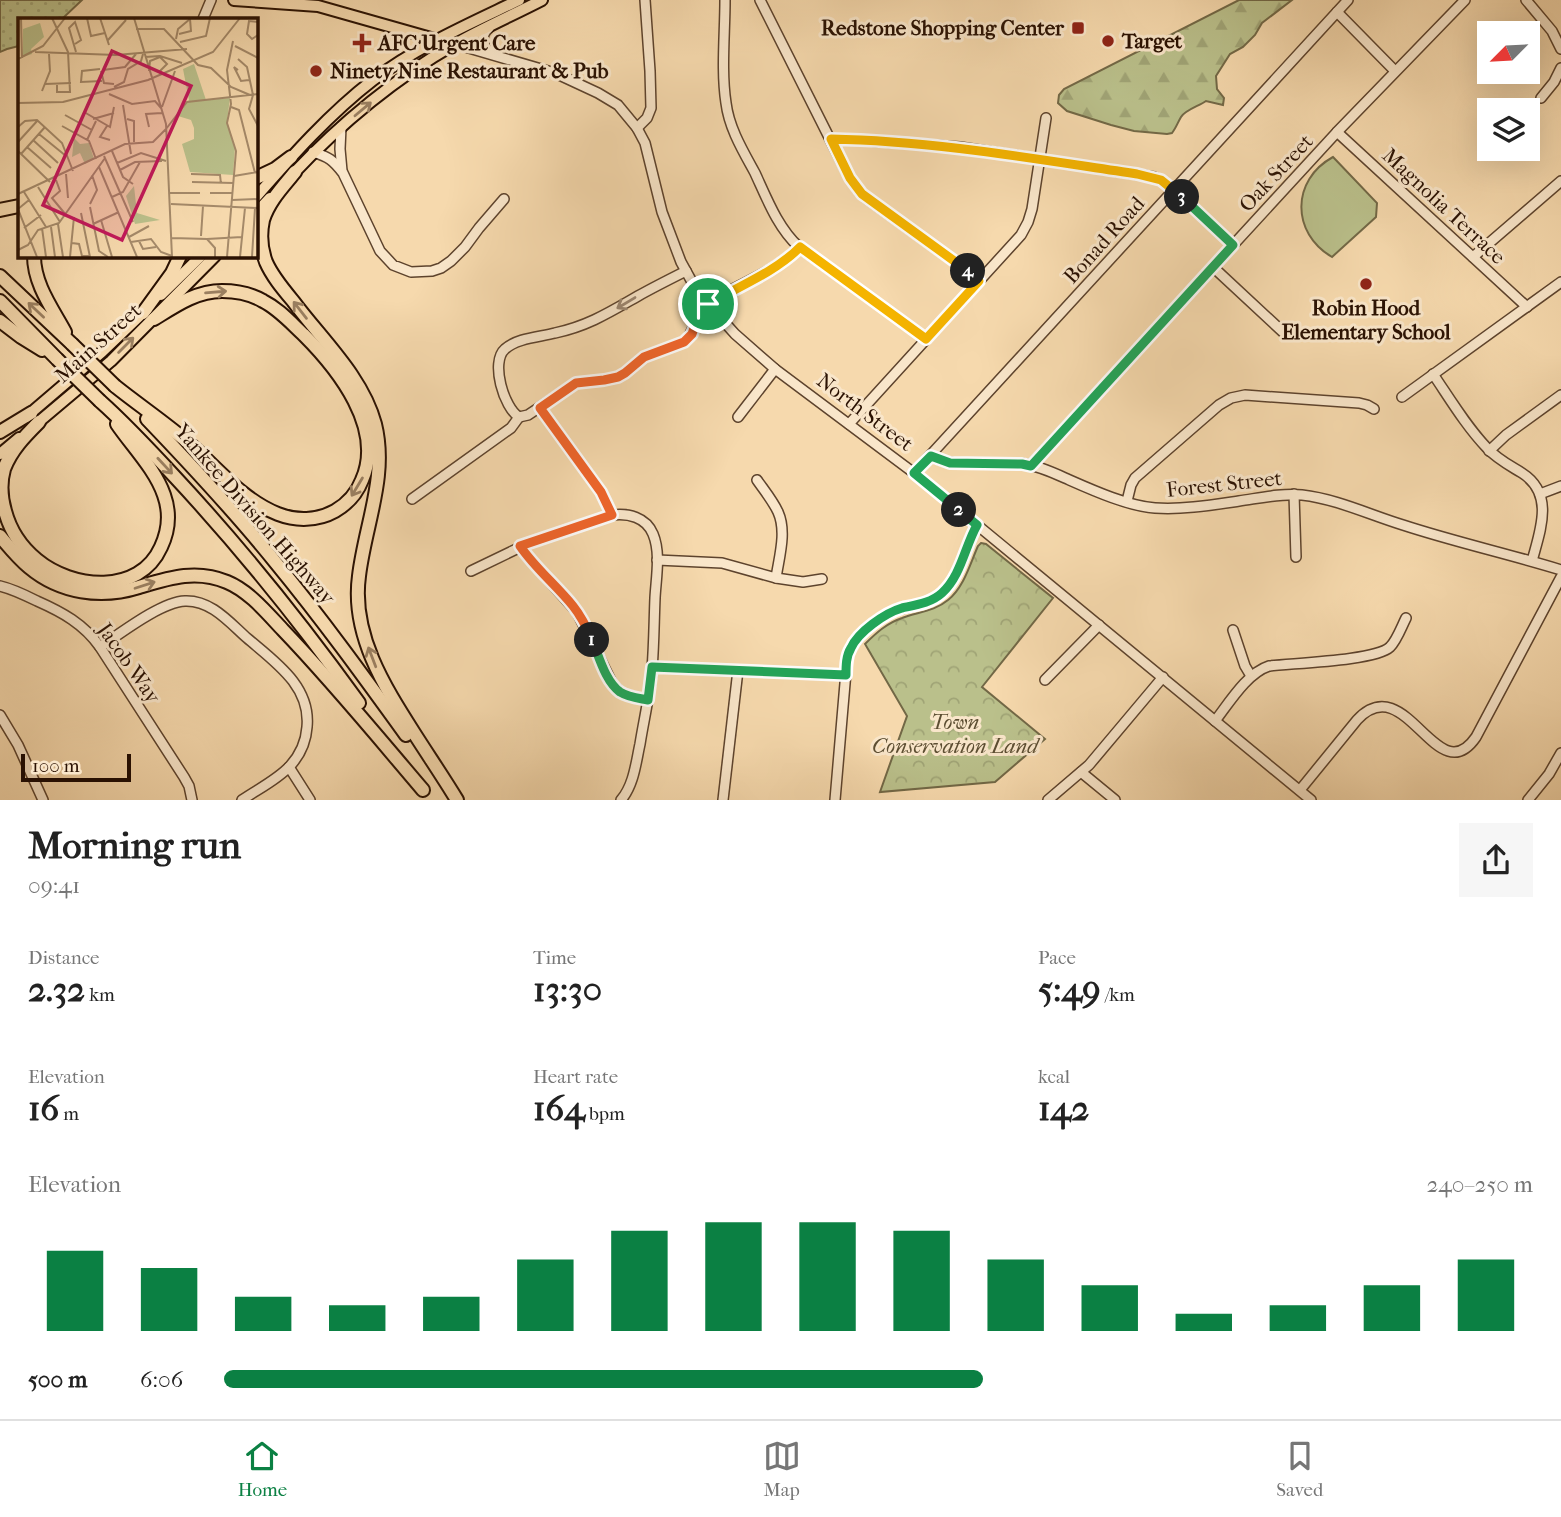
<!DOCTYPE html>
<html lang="en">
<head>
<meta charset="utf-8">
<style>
	body { margin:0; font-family:"IM FELL French Canon",serif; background:#f6f6f6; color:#222; height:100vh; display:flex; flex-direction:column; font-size:26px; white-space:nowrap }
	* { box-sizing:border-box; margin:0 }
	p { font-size:23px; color:#767676 }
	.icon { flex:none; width:38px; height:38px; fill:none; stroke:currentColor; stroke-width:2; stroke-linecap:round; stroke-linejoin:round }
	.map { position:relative; height:800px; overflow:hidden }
	.drawer { display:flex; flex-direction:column; background:#fff; flex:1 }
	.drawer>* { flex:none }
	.needle { width:46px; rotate:246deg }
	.controls { position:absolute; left:1477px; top:21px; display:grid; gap:14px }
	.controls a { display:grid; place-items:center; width:63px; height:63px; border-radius:0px; background:#fff; box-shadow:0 7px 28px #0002; font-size:35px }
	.scale { position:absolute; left:21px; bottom:18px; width:110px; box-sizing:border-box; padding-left:7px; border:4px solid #2a1102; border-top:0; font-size:19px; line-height:24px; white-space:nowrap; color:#2a1102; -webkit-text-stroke:5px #f9e6ca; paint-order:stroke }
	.pin { position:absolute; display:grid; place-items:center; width:60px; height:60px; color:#fff; margin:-30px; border:4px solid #fff; border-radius:50%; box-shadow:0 2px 7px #0007 }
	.km { position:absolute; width:35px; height:35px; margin:-18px; border-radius:50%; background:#222; color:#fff; font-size:19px; line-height:35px; text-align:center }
	.round { display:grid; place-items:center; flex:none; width:74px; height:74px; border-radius:0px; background:#f6f6f6 }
	.overview { display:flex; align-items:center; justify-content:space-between; height:119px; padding:0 28px }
	h1 { font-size:38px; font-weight:700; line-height:52px }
	.stats { display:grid; grid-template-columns:repeat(3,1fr); gap:10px; height:119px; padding:7px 28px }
	.stats div { display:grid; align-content:center }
	.stats b { font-size:35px; font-weight:700 }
	.stats small { font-size:19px; font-weight:400 }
	.stats p { font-size:19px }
	.chart { height:196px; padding:14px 28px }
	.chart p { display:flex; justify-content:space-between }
	.chart svg { width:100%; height:126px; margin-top:7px; stroke:#0b8043; stroke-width:6 }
	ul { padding:0 28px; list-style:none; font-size:23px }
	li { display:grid; grid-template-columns:112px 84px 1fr; align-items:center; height:52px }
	li i { height:18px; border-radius:9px; background:#0b8043 }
	.tabs { display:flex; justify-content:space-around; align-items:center; height:98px; border-top:2px solid #e0e0e0; background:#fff; font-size:19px; color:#767676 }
	.tabs a { display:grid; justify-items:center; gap:4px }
	.tabs .selected { color:#0b8043 }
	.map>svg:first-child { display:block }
	.grass { fill:url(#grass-dots); stroke:#726846; stroke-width:2 }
	.forest { fill:url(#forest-firs); stroke:#726846; stroke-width:2 }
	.park { fill:url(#park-crowns); stroke:#726846; stroke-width:2 }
	.pitch { fill:#bac08b; stroke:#726846; stroke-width:2 }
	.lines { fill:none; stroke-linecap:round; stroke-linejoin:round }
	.minor-casing { stroke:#5d432d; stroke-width:12 }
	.major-casing { stroke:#2a1102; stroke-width:14 }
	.highway-casing { stroke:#2a1102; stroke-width:16 }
	.minor { stroke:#f9e6ca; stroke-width:9 }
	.major { stroke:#f6d9ad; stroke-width:10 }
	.highway { stroke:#f6d9ad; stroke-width:12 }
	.highway-bridge-casing { stroke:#2a1102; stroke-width:16; stroke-linecap:butt }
	.highway-bridge { stroke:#f6d9ad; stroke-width:12 }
	.oneway { stroke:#9a7f60 }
	.oneway2 { stroke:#9c8670 }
	.split-1-casing { stroke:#fff; stroke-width:14 }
	.split-2-casing { stroke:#fff; stroke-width:14 }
	.split-3-casing { stroke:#fff; stroke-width:14 }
	.split-4-casing { stroke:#fff; stroke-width:14 }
	.split-5-casing { stroke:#fff; stroke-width:14 }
	.split-1 { stroke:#f0652b; stroke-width:9 }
	.split-2 { stroke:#22a559; stroke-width:9 }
	.split-3 { stroke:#22a559; stroke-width:9 }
	.split-4 { stroke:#f5b400; stroke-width:9 }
	.split-5 { stroke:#f5b400; stroke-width:9 }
	.poi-dot { fill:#8f2418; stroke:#f9e6ca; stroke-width:2.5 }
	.labels { text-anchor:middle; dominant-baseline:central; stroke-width:6; stroke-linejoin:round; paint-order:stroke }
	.poi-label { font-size:21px; font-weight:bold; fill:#2a1102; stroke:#f9e6ca; text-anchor:start }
	.street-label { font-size:21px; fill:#2a1102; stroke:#f9e6ca }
	.park-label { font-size:21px; font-style:italic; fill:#5c4e32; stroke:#f9e6ca }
	.inset-road { fill:none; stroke:#a48969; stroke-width:2 }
	.view { fill:#c2185b; fill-opacity:0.15; stroke:#c2185b; stroke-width:3.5 }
	.inset-edge { fill:none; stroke:#2a1102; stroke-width:3.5 }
</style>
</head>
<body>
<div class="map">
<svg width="1561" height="800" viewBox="0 0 1561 800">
	<defs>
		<pattern id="grass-dots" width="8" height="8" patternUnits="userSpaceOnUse" patternTransform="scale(1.75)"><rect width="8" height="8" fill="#bac08b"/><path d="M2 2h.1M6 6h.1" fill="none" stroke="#a0a476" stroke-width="1.8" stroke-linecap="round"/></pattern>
		<pattern id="forest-firs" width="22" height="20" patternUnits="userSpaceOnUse" patternTransform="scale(1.75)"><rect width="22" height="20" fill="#bac08b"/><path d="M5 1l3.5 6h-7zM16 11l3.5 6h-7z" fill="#a0a476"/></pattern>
		<pattern id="park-crowns" width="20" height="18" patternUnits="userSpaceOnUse" patternTransform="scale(1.75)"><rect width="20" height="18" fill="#bac08b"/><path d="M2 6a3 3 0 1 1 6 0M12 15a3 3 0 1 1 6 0" fill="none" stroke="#a0a476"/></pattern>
	</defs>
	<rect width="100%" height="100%" fill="#f6d9ad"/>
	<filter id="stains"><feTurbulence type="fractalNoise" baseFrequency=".00286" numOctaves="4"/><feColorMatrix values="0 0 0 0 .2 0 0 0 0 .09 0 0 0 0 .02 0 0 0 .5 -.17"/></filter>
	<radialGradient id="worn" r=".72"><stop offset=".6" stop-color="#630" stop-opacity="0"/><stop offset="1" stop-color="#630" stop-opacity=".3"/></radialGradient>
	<path class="grass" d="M0,0h82l-20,19h-43v27l-12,3 -7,3z"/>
	<path class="forest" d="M1239,0h53l-30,23 -7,12 -12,12 -13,7 -14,22 1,13 7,9 -1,7 -17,-4c-7,5 -21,9 -25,16 -3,5 -5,11 -9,16l-5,1 -33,-3 -23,-6 -44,-14 -9,-8 1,-8 5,-6z"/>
	<path class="park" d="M981,543l5,1 67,54 -71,89 63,52 -50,43 -115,10 27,-76 -42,-72c11,-11 22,-21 37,-26 16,-6 33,-7 46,-18 16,-13 22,-36 30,-54z"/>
	<path class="pitch" d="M1333,157l44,46 -1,14 -44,40c-41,-24 -41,-77 1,-100z"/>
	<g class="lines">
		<defs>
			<g id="minor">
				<path d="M725,0c0,33 -4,71 1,103 3,25 17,48 29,70 12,26 23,55 44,74l127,92"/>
				<path d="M760,0l87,173 12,18 7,7 103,74 10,9"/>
				<path d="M1526,0l26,31 9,18"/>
				<path d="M1337,12l58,59"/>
				<path d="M203,19l8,-19"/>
				<path d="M489,28c-10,8 -6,19 3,26"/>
				<path d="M455,44l100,29 43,20 20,12 19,23 8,15 17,69 19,50 11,20 16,22 27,30 40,35 139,104 397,327"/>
				<path d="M1541,98l13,-16 7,-14"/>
				<path d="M341,127l-1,22 2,22"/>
				<path d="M637,128l10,-10 4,-10 -1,-37 -5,-71"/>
				<path d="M1337,132l190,175"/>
				<path d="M831,140h26l103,7 194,30 10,5 10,8 59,55"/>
				<path d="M313,152c16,5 20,8 30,21l37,78 13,14 18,7 21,-1 9,-3 10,-7 14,-14 14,-19 25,-29"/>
				<path d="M1473,257l88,-76"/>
				<path d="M1213,267l71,66"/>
				<path d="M1433,374c17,25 33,52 54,74 10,11 22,17 35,25 33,21 18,58 10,88"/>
				<path d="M1402,397l159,-115"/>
				<path d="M540,408l61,84 11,23"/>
				<path d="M519,417l9,-2 48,-32 28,-3 14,-3 7,-4 19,-16 40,-15c12,-10 9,-27 22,-37 29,-21 68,-31 93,-58"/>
				<path d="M519,417c-15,-9 -29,-55 -14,-68 12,-11 35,-12 50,-16 33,-7 55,-21 83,-37 16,-9 32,-17 48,-25"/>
				<path d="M738,417l37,-48"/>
				<path d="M849,424l172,-189 7,-13 4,-13 14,-91"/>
				<path d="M1489,451l17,-16 55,-40"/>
				<path d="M931,456c28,15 63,4 94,8 13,2 27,8 40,14 25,11 62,28 90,30 27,2 57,-3 84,-7 21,-3 42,-8 63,-6 35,4 68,20 101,30 52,17 106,29 158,45"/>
				<path d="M1031,465l306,-333 128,-132"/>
				<path d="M914,473l434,-473"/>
				<path d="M1294,494l2,63"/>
				<path d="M1540,494l21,-8"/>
				<path d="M412,499l99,-71 8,-11"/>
				<path d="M1127,501l4,-16 4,-7 84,-73 12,-7 14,-3 114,8 8,2 7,4"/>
				<path d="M520,546l7,10 50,56 36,73 10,9 25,6"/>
				<path d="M657,560l65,3 54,15c3,-21 11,-46 2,-66 -5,-11 -14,-22 -21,-32"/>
				<path d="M471,571l60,-29 81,-27c16,-2 34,2 41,19 8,19 3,44 2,64 -1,24 -1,47 -3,71 -2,25 -8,50 -12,75 -4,18 -6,41 -19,56"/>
				<path d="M776,578l27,4 19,-3"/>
				<path d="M0,586c13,3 25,9 37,15 25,11 47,23 63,46l84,130 5,9 3,14"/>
				<path d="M1233,630l12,36 6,10"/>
				<path d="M100,647c21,-14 61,-45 85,-46 26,-1 44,21 62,37 28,24 64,48 60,89 -1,15 -7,28 -17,39 -13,14 -32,23 -48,34"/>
				<path d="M652,667l194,8"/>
				<path d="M1045,680l54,-55"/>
				<path d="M0,715l18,30 25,55"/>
				<path d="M1215,721c14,-18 32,-48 54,-55 24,-3 106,-5 121,-19 7,-7 11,-19 16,-29"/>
				<path d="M289,767l21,33"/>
				<path d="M1081,772l34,28"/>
				<path d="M1300,790l57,-70c49,-53 80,74 119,17l85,-160"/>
				<path d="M723,800l15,-130"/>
				<path d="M835,800l12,-140c5,-23 31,-45 54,-51 14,-4 29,-5 41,-16 19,-16 23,-46 35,-68"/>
				<path d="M1048,800l41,-35 74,-88"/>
				<path d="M1528,800l21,-26 12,-21"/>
			</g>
			<g id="major">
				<path d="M234,0l84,6 120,34"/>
				<path d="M291,176c48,-51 103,-97 164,-132 28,-16 58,-29 87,-44"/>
				<path d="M256,197c36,-41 73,-83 117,-117 45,-34 96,-56 146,-80"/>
				<path d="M256,213l14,-15"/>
				<path d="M161,295l40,-39"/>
				<path d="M26,417l76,-65 45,-43"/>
				<path d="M35,425l76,-64 104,-105"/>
				<path d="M0,454l19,-16"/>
			</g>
			<g id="highway">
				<path d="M295,172c-12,15 -26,29 -32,48 -3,14 -2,29 3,42 6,14 17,27 27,39 29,39 69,75 82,123 13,52 -10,101 -16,152 -8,58 25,110 55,157 14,22 29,44 43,67"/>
				<path d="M256,178l19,-9 16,-12"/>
				<path d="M0,210l19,-4"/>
				<path d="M34,256c0,28 18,52 31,76"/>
				<path d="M0,276l72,68"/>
				<path d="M0,301l57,58"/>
				<path d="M143,313l29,-40 8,-17"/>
				<path d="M0,321l21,16 21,13"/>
				<path d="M115,386c25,20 52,38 76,59 27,24 53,56 87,69 18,7 39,7 57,-3 12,-7 22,-18 27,-31 23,-52 -24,-111 -58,-145 -13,-12 -25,-26 -41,-34 -12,-7 -27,-10 -41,-10 -26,0 -47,15 -68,28"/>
				<path d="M100,401c27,24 51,50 75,76 67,72 127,147 184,226"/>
				<path d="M147,419c45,47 89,94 129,144 46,56 88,114 130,172"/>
				<path d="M39,422c-14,14 -28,28 -35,47 -4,14 -3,28 1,42 5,19 16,36 32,49 35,29 102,36 124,-13 8,-17 9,-35 3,-52 -9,-26 -32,-49 -47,-71"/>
				<path d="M0,432l31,-19"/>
				<path d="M0,536c9,11 18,22 29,31 31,26 72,32 110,20 30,-9 57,-18 88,-5 22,9 40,31 56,48 49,51 94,106 140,160"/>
			</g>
		</defs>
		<use href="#minor" class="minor-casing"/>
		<use href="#major" class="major-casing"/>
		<use href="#highway" class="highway-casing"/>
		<use href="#minor" class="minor"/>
		<use href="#major" class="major"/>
		<use href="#highway" class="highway"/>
		<defs>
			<g id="highway-bridge">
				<path d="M72,344l43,42"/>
				<path d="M57,359l43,42"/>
			</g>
		</defs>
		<use href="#highway-bridge" class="highway-bridge-casing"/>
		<use href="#highway-bridge" class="highway-bridge"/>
	</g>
	<defs><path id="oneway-shaft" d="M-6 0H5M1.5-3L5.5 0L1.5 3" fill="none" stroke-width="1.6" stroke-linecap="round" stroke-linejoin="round" transform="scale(1.75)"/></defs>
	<g class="oneway">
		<use href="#oneway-shaft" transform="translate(363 109) rotate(-40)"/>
		<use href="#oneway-shaft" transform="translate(216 292) rotate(-5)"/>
		<use href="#oneway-shaft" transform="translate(36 310) rotate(-137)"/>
		<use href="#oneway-shaft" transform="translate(300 310) rotate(-128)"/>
		<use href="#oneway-shaft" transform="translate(126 345) rotate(-45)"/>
		<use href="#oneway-shaft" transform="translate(165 466) rotate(47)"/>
		<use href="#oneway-shaft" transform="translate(357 487) rotate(121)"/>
		<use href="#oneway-shaft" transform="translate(145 585) rotate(-18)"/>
		<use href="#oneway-shaft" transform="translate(372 657) rotate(-111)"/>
	</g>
	<use class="oneway2" href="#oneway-shaft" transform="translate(626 303) rotate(149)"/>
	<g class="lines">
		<defs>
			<path id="split-1" d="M592,640c-5,-12 -11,-24 -19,-34 -17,-21 -38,-38 -53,-60l92,-31 -11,-23 -61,-84 36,-25 28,-3 14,-3 7,-4 19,-16 40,-15 8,-8 8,-23 8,-7"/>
			<path id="split-2" d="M592,640c7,16 13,41 28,52 8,5 18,6 28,8l4,-33 194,8c0,-9 0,-19 5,-27 7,-16 34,-35 51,-40 14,-3 29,-5 40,-15 19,-17 23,-47 35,-68l-18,-15"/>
			<path id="split-3" d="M959,510l-45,-37 17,-17 19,7 72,1 9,2 202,-221 -51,-48"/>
			<path id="split-4" d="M968,271l-106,-77 -12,-16 -19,-39c103,2 204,20 306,35l24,6 21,17"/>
			<path id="split-5" d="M708,304c28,-16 69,-33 92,-57l126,92 53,-58 -11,-10"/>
		</defs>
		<use href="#split-1" class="split-1-casing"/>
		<use href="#split-2" class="split-2-casing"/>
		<use href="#split-3" class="split-3-casing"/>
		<use href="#split-4" class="split-4-casing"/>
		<use href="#split-5" class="split-5-casing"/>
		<use href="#split-1" class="split-1"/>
		<use href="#split-2" class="split-2"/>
		<use href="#split-3" class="split-3"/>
		<use href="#split-4" class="split-4"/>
		<use href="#split-5" class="split-5"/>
	</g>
	<g class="poi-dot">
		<rect x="1071" y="21" width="14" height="14" rx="3.5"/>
		<circle cx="1108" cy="41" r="7"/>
		<path d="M358.5 32.5h7v7h7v7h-7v7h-7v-7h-7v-7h7z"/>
		<circle cx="316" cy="71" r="7"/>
		<circle cx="1366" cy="284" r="7"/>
	</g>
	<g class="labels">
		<g class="poi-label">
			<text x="1064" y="28" text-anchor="end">Redstone Shopping Center</text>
			<text x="1122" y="41">Target</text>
			<text x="378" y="43">AFC Urgent Care</text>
			<text x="330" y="71">Ninety Nine Restaurant &amp; Pub</text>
			<text x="1366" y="308" text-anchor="middle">Robin Hood<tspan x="1366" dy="24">Elementary School</tspan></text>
		</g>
		<g class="street-label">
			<text transform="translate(1276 173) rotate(-47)">Oak Street</text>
			<text transform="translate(1444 206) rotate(43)">Magnolia Terrace</text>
			<text transform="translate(1104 240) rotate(-48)">Bonad Road</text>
			<text transform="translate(98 343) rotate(-42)">Main Street</text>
			<text transform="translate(865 412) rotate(37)">North Street</text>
			<text transform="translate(1224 484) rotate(-6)">Forest Street</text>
			<text transform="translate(255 514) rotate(49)">Yankee Division Highway</text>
			<text transform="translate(129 663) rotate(55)">Jacob Way</text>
		</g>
		<g class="park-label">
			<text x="955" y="722">Town<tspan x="955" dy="24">Conservation Land</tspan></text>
		</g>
	</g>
	<g transform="translate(18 18)">
		<rect width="240" height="240" fill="#f6d9ad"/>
		<path d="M176,46l12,36 24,-2 -3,23 8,26 -2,28 -43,-3 -8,-28 12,-5v-11l-3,-8 -13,-4 11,-16 -6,-31z" fill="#bac08b"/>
		<path d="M116,168l3,27 23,7 -25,4 -9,-28z" fill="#bac08b"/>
		<path d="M22,5l4,14 -13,12 1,5 -9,3v-28zM56,120l6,6 9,-1 5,16 -9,5 -5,-11 -8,4z" fill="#bac08b"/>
		<path class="inset-road" d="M3,0l1,40M34,0l16,34 2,40h-13v-7M69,0l4,18 14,-3M82,0l9,27M116,0l32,106 6,133M240,4l-9,-1 -2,13 5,5 6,-4M118,11h28l34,36 13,3 20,19 19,8M158,21l2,-10 12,-10 1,12 -12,3M90,22l18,-20M162,24l26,-6 4,-18M57,26l6,-4 -6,-18 -6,6 7,24M217,28l23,12M17,34l81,3 71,-6M127,39l15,-1 22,7M0,41l25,-13 22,-28M220,41l9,8 6,28 -4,14 9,17M82,51l-18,2 -1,11 21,-1M85,52l22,-3 11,-13M220,52l-4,-3 7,14 8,-1M83,53l3,12 10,1M131,53l1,-10 10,-4 7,7 -8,8M27,66l26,-1M96,69l10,-5 4,-13 13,-8 2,-7M24,73l8,-20 -1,-17M91,76l23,10 23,-3 6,7M0,85l45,-1 85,-22 65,-28 27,-34M105,87l8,49M144,89l13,-36M213,89l8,3 16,63M66,94l26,15 4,-20M47,97l27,15M75,101l21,-6M109,101l7,2v21M44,108l27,15 7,18M89,108l-7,11 10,3M0,109l7,-6 12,-1 25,23 11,28M131,109l-3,-13 16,-1M148,111l21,-27 71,-8M21,116l27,22M15,122l25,23M69,122l9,-19M0,124l20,-22M9,129l24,21M0,133l32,31M94,133l11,26 10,7M3,136l24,-27M86,138l29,66M99,145l24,-10 25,8M81,149l38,90M102,152l15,-8 27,-1M48,156l2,24M173,156l29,1 1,9M216,158l24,-4M38,162l4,11 -8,7 14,17M174,164l41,1M20,169l22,35M6,174l22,35M152,175h30M192,175h22M0,176l107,-50 28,-2 13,-13M94,179l11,-5 17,-30M11,182l-11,9 19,48M214,182l26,-1M72,186l7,-14 -5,-15M153,186l87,4M72,189l9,44 9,6M63,195l9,44M83,202l11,37M40,206l5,33M75,206l26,-12M33,209l4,30M6,210l17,-13M24,210l4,29M183,218l2,-30M111,219l20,-11M154,220l35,1 8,9v9M189,221l35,-2M121,223l4,8 13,-2M113,224l20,-3 10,13 11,4M54,225l7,1 3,12h8M0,232l10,-5 10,-15 21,-7 46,-65M52,239l4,-40M209,239l9,-106 -9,-28 4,-19 -4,-34 6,-29M222,239l5,-49M234,239l3,-49"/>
		<path class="view" d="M94,33l79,35 -69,154 -79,-35z"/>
		<rect width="240" height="240" class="inset-edge"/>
	</g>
	<rect width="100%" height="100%" filter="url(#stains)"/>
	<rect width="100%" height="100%" fill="url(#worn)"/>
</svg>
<div class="controls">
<a><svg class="needle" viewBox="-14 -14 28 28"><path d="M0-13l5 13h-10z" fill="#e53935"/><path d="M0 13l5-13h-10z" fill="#767676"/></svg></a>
<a><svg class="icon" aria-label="layers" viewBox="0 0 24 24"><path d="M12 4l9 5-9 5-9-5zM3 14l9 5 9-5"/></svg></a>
</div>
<div class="scale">100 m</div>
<div class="pin" style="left:708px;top:304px;background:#1e9e55"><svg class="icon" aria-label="arrive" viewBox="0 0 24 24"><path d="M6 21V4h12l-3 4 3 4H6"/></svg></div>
<b class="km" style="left:592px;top:640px">1</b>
<b class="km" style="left:959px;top:510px">2</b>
<b class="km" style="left:1182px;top:197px">3</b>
<b class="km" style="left:968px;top:271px">4</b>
</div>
<section class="drawer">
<div class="overview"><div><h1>Morning run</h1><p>09:41</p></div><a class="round"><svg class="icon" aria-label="share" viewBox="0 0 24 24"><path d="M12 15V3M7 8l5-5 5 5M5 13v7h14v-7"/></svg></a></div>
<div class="stats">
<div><p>Distance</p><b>2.32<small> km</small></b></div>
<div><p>Time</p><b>13:30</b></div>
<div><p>Pace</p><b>5:49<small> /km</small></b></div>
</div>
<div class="stats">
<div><p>Elevation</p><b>16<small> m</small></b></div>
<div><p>Heart rate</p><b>164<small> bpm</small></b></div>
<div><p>kcal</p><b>142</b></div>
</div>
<div class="chart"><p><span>Elevation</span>240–250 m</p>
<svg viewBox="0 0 160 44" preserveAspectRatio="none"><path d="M5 44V16M15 44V22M25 44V32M35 44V35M45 44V32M55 44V19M65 44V9M75 44V6M85 44V6M95 44V9M105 44V19M115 44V28M125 44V38M135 44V35M145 44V28M155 44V19"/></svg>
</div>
<ul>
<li><b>500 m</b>6:06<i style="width:58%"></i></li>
</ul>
</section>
<nav class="tabs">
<a class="selected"><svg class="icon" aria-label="home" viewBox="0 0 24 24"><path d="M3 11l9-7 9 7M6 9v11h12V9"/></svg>Home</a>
<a><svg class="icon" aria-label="map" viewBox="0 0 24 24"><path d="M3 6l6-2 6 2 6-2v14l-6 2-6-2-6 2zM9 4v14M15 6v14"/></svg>Map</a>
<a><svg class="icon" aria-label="saved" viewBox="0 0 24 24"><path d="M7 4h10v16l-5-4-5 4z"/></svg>Saved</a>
</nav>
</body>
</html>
